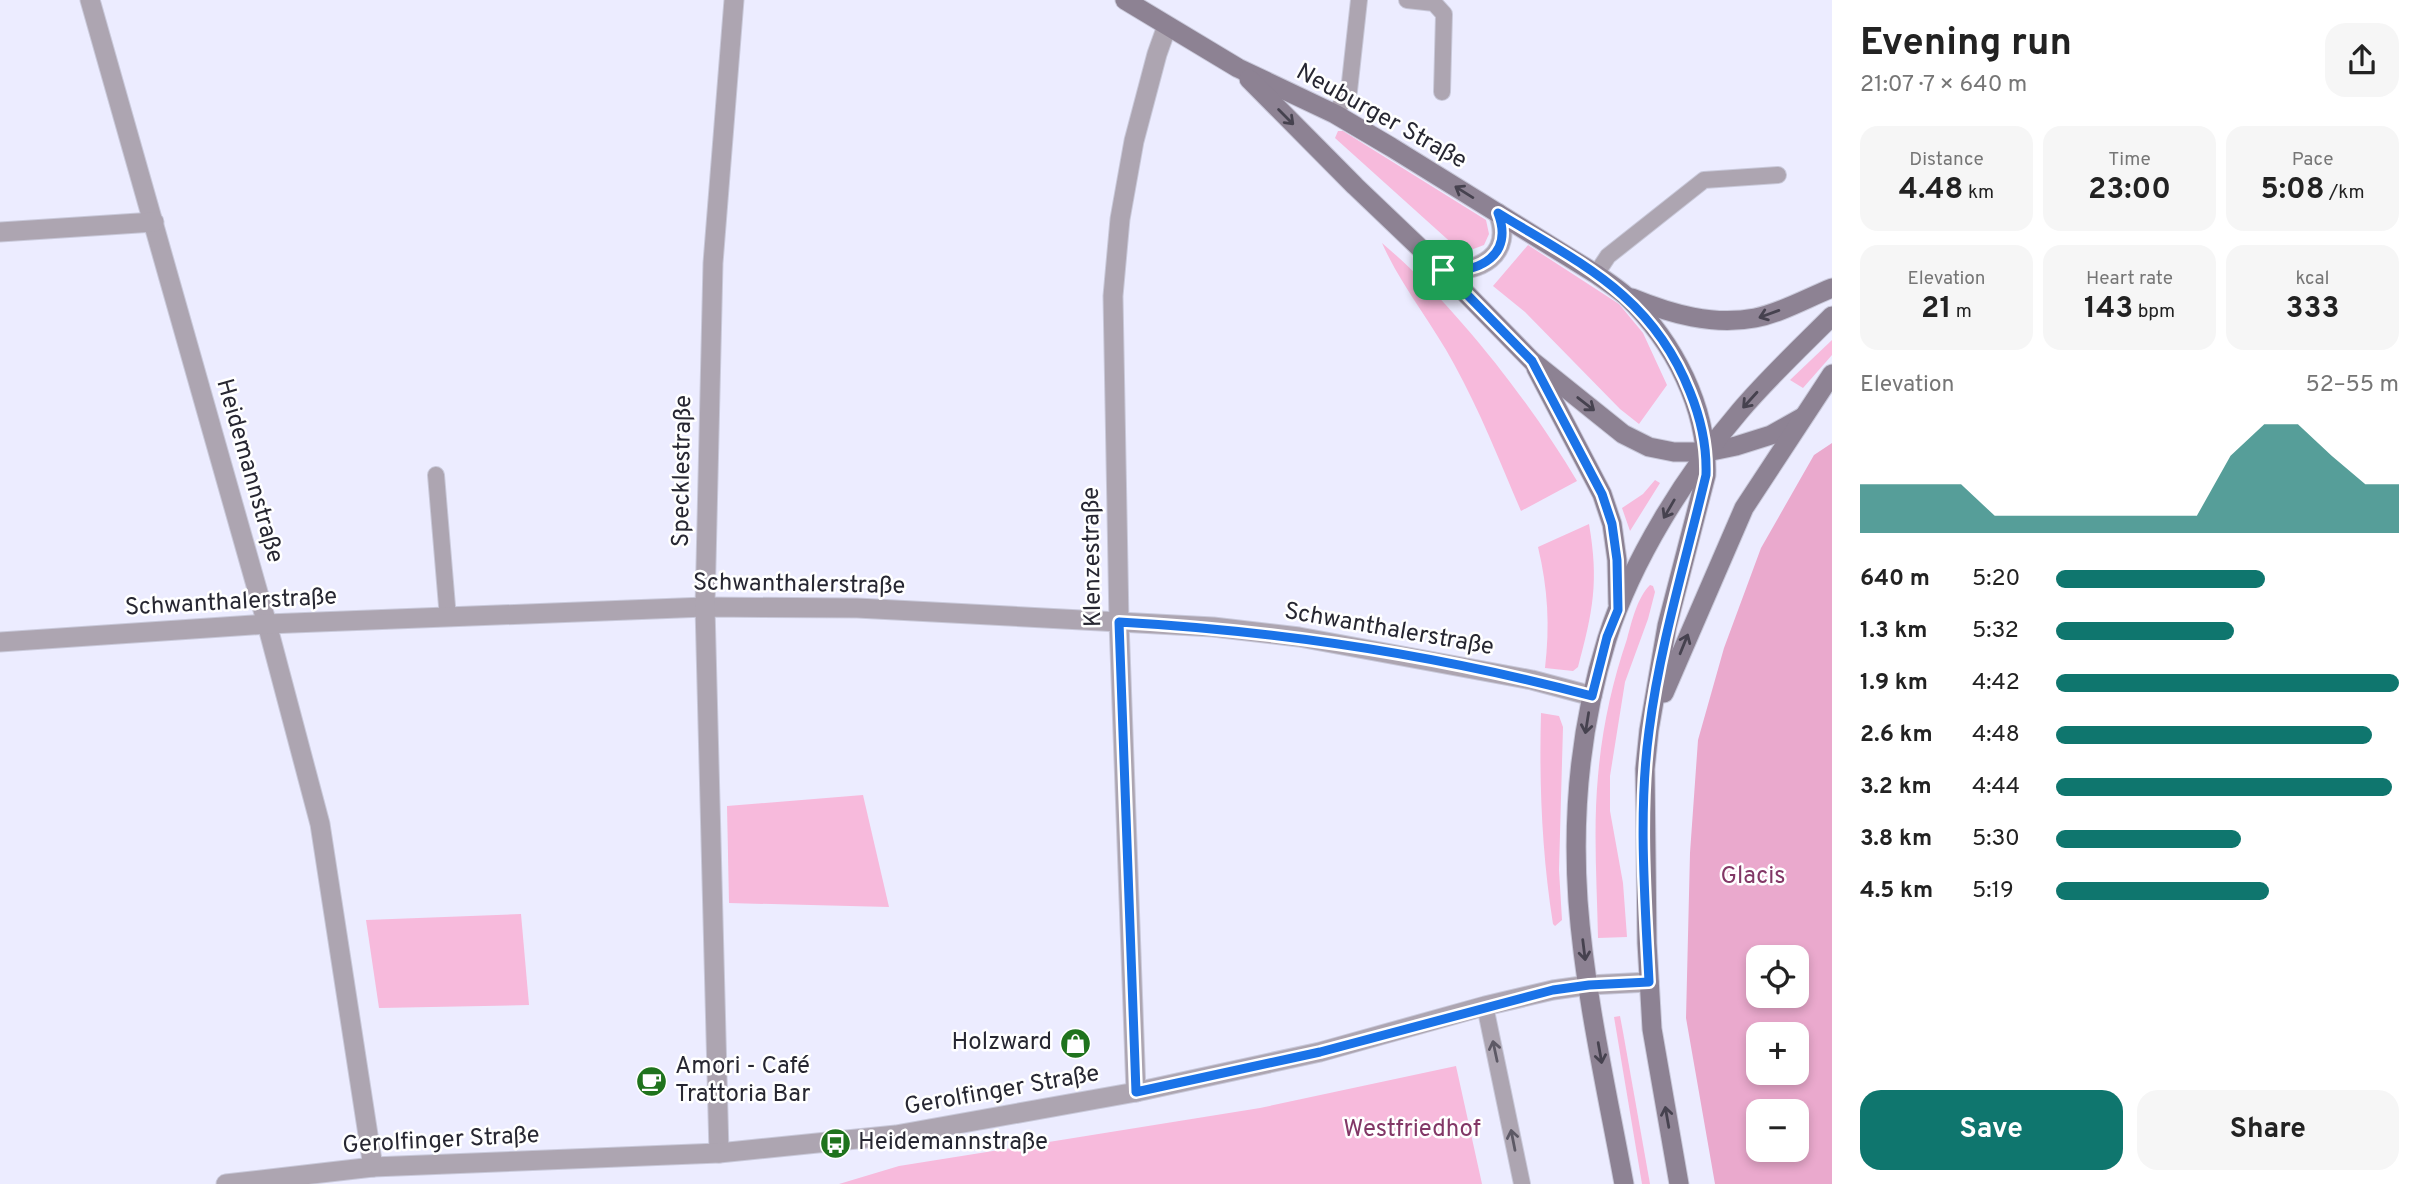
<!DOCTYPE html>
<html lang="en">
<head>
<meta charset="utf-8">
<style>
	body { margin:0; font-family:Overpass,sans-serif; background:#f6f6f6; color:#222; height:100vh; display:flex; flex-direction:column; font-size:26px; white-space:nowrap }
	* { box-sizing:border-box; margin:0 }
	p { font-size:23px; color:#767676 }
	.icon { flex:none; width:38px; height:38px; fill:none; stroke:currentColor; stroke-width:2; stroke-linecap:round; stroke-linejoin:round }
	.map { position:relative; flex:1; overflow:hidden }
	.drawer { display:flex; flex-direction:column; background:#fff; width:595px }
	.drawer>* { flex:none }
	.fabs { position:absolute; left:1746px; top:945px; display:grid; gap:14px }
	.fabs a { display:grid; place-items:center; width:63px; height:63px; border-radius:14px; background:#fff; box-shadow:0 4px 10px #0003; font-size:35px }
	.pin { position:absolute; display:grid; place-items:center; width:60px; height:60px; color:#fff; margin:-30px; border-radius:14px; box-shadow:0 4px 10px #0006 }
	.round { display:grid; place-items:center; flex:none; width:74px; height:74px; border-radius:21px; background:#f6f6f6 }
	.overview { display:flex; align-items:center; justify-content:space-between; height:119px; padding:0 28px }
	h1 { font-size:38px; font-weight:700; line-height:52px }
	.stats { display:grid; grid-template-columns:repeat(3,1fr); gap:10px; height:119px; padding:7px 28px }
	.stats div { display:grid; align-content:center; border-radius:18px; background:#f6f6f6; text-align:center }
	.stats b { font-size:30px; font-weight:700 }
	.stats small { font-size:19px; font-weight:400 }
	.stats p { font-size:19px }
	.chart { height:196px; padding:14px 28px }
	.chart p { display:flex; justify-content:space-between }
	.chart svg { width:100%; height:126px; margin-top:7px; fill:#0f766e; opacity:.7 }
	.primary-button { display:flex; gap:14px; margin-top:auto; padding:14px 28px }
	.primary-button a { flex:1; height:80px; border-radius:21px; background:#0f766e; color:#fff; font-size:28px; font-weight:700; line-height:80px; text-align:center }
	.primary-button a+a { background:#f6f6f6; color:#222 }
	ul { padding:0 28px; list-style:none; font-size:23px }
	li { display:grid; grid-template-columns:112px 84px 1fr; align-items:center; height:52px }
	li i { height:18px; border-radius:9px; background:#0f766e }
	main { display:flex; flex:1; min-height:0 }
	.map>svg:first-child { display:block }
	.green { fill:#f7badc }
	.forest { fill:#eaa9cd; fill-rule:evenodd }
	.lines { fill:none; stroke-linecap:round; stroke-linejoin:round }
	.service-casing { stroke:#c9c9da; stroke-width:18 }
	.minor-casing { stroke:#c9c9da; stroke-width:21 }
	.tertiary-casing { stroke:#c9c9da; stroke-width:21 }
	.secondary-casing { stroke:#c9c9da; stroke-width:21 }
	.service { stroke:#ada5b1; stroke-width:16 }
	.minor { stroke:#ada5b1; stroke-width:19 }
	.tertiary { stroke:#ada5b1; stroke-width:19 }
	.secondary { stroke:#8d8293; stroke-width:19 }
	.oneway { stroke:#46424f }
	.oneway2 { stroke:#5d5965 }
	.route-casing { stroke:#fff; stroke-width:14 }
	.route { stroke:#1a73e8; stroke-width:9 }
	.labels { text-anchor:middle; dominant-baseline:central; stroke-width:5; stroke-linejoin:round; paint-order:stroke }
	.street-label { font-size:24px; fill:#272732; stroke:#fff }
	.park-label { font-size:24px; fill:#823766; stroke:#fff }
	.poi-label { font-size:24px; fill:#272732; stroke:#fff; text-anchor:start }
</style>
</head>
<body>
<main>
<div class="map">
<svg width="1832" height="1184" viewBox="0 0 1832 1184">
	<rect width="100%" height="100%" fill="#ececff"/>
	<g class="green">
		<path d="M1338,131h5l143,89 3,14 -5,11 -16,6 -12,-4 -121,-109z"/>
		<path d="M1382,243c72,61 147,157 195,238l-56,30c-21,-49 -41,-100 -67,-147 -22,-41 -53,-78 -72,-121z"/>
		<path d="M1528,245l91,59 24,29 24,52 -28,39 -19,-15 -95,-97 -32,-26z"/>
		<path d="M1832,340v15l-29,33 -13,-8z"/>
		<path d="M1655,480l5,3 -30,48 -8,-23 21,-14z"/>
		<path d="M1589,524c10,58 4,87 -11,143l-5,4 -28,-3c5,-42 3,-79 -7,-121z"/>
		<path d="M1650,585l3,1 2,6 -7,27 -23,63 -15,94v35l13,72 4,54 -29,1c-1,-54 -5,-109 0,-162 4,-47 14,-93 29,-137 5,-18 10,-41 23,-54z"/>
		<path d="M1541,713l18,3 4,11 -4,143 3,50 -7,6 -2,-2c-11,-70 -14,-140 -12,-211z"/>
		<path d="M863,795l26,112 -160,-4 -2,-97z"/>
		<path d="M521,914l8,91 -150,3 -13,-88z"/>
		<path d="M1620,1016l3,16 27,152h-8l-28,-167z"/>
		<path d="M1456,1066l26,118h-643l60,-18 361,-58z"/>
	</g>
	<path class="forest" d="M1832,443v741h-117l-29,-166 4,-165 8,-113 26,-92 37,-100 53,-93zM1759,957h38v39h-38zM1759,1034h38v39h-38zM1759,1111h38v39h-38z"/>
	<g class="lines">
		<defs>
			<g id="service">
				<path d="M1407,0l27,3 10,11 -2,78"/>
				<path d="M1335,114l14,-23 10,-91"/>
				<path d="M1596,274l12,-18 96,-76 74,-5"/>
				<path d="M436,475l12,143"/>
				<path d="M1485,1006l37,178"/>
			</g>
			<g id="minor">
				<path d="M90,0l177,624 53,200 53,343"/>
				<path d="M0,232l154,-10"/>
				<path d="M1443,270c37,3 71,-15 55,-57"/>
				<path d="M0,642l267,-18 438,-17 152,1 356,19 86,10 233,43 60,16"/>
				<path d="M1136,1092l-17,-470 -6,-326 7,-77 14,-78 23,-87 10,-28"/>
				<path d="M719,1153l-14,-546 8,-344 21,-263"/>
			</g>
			<path id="tertiary" d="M226,1184l147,-17 346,-14 177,-18 240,-43 184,-40 165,-46 68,-16 36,-5 60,-3"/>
			<g id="secondary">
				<path d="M1125,0l113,68 97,46 56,33 205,127c10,7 21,14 30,22 48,46 82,112 80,179l-39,151 -18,104 -4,39 2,174 5,86 27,155"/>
				<path d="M1249,79l106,107 88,84 89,91 91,73 26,13 25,5h33l29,-6 35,-11 32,-18"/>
				<path d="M1632,298c39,16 81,28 123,20 26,-5 52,-20 77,-30"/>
				<path d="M1536,368l66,126 10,30 5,36 1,44"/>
				<path d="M1664,693l80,-185 88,-134"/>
				<path d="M1624,1184c-17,-93 -39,-188 -46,-283 -6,-87 3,-178 29,-262 25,-79 79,-165 133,-228 28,-33 61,-64 92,-95"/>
			</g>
		</defs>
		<use href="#service" class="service-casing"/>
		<use href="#minor" class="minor-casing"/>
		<use href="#tertiary" class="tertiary-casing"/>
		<use href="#secondary" class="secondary-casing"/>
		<use href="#service" class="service"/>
		<use href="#minor" class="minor"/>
		<use href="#tertiary" class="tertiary"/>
		<use href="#secondary" class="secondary"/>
	</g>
	<defs><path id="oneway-shaft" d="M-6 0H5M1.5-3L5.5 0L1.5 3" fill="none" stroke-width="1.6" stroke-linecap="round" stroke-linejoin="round" transform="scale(1.75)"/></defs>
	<g class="oneway">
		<use href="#oneway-shaft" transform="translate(1286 117) rotate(45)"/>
		<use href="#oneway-shaft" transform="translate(1464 192) rotate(-148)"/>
		<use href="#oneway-shaft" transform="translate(1769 314) rotate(160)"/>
		<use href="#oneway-shaft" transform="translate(1750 400) rotate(132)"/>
		<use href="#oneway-shaft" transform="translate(1586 404) rotate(38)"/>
		<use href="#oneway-shaft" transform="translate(1669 509) rotate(120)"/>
		<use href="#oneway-shaft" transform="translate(1684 644) rotate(-68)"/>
		<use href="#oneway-shaft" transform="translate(1587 723) rotate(99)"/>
		<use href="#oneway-shaft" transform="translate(1584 950) rotate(83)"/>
		<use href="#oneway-shaft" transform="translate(1600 1053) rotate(80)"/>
		<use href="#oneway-shaft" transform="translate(1667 1117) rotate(-100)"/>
	</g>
	<g class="oneway2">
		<use href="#oneway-shaft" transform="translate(1495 1051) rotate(-102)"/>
		<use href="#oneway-shaft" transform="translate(1513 1140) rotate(-101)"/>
	</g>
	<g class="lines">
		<defs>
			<path id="route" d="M1498,213c83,51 154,82 192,179 11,27 17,53 16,83 -20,85 -46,169 -57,256 -11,82 -4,168 0,251l-60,3 -36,5 -233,62 -184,40 -17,-470c160,9 318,33 473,74l15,-59 11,-27 -1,-50 -5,-36 -10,-30 -70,-133 -89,-91c37,3 71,-15 55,-57z"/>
		</defs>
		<use href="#route" class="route-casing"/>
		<use href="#route" class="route"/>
	</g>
	<defs>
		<symbol id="shop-disc" viewBox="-11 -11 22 22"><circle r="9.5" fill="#1f731d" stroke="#fff"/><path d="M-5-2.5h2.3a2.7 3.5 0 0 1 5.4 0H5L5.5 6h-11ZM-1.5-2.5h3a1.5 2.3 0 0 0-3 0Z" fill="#fff"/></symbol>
		<symbol id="cafe-disc" viewBox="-11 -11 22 22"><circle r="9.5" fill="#1f731d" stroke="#fff"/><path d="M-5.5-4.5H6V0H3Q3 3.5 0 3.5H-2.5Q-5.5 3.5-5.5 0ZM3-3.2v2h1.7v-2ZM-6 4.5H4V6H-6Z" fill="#fff"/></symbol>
		<symbol id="bus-disc" viewBox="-11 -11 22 22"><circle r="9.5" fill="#1f731d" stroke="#fff"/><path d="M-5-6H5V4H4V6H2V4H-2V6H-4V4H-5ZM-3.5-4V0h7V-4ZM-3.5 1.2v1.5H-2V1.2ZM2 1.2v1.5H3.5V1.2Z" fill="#fff"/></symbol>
	</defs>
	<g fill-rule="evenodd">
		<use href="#shop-disc" x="1058" y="1026" width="35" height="35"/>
		<use href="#cafe-disc" x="634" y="1064" width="35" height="35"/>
		<use href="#bus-disc" x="818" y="1126" width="35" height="35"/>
	</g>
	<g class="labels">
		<g class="street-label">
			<text transform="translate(1381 117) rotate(29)">Neuburger Straße</text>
			<text transform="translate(249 471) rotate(74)">Heidemannstraße</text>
			<text transform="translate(683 471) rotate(-89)">Specklestraße</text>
			<text transform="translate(1093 557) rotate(-91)">Klenzestraße</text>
			<text transform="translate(799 585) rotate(1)">Schwanthalerstraße</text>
			<text transform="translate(231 603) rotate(-3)">Schwanthalerstraße</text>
			<text transform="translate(1389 630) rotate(10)">Schwanthalerstraße</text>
			<text transform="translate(1002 1091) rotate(-10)">Gerolfinger Straße</text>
			<text transform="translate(441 1141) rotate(-3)">Gerolfinger Straße</text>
		</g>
		<g class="park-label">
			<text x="1753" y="877">Glacis</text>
			<text x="1412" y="1130">Westfriedhof</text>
		</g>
		<g class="poi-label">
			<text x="1052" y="1043" text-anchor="end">Holzward</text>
			<text x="675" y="1067">Amori - Café<tspan x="675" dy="28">Trattoria Bar</tspan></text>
			<text x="858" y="1143">Heidemannstraße</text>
		</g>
	</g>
</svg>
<div class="fabs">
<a><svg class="icon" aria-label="locate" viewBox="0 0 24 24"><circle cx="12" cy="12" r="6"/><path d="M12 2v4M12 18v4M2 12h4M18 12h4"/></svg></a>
<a>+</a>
<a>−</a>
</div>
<div class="pin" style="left:1443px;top:270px;background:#1e9e55"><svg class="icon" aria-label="arrive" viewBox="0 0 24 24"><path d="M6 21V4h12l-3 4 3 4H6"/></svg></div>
</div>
<section class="drawer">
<div class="overview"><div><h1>Evening run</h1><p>21:07 · 7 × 640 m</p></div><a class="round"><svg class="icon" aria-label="share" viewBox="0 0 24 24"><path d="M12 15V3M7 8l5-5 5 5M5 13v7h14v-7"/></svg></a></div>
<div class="stats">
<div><p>Distance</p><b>4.48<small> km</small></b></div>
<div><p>Time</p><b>23:00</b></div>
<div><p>Pace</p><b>5:08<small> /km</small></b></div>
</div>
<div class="stats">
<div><p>Elevation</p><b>21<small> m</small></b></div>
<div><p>Heart rate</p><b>143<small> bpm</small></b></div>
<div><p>kcal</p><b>333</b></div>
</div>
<div class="chart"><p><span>Elevation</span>52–55 m</p>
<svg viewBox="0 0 160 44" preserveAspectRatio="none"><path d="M0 44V27L10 27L20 27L30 27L40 38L50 38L60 38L70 38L80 38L90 38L100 38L110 17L120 6L130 6L140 17L150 27L160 27V44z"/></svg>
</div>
<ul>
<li><b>640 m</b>5:20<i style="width:61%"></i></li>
<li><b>1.3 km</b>5:32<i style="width:52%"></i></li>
<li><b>1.9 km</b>4:42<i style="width:100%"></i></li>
<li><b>2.6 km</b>4:48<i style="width:92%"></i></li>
<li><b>3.2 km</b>4:44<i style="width:98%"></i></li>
<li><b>3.8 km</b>5:30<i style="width:54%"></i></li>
<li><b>4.5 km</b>5:19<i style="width:62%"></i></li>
</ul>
<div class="primary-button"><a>Save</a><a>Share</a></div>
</section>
</main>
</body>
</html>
